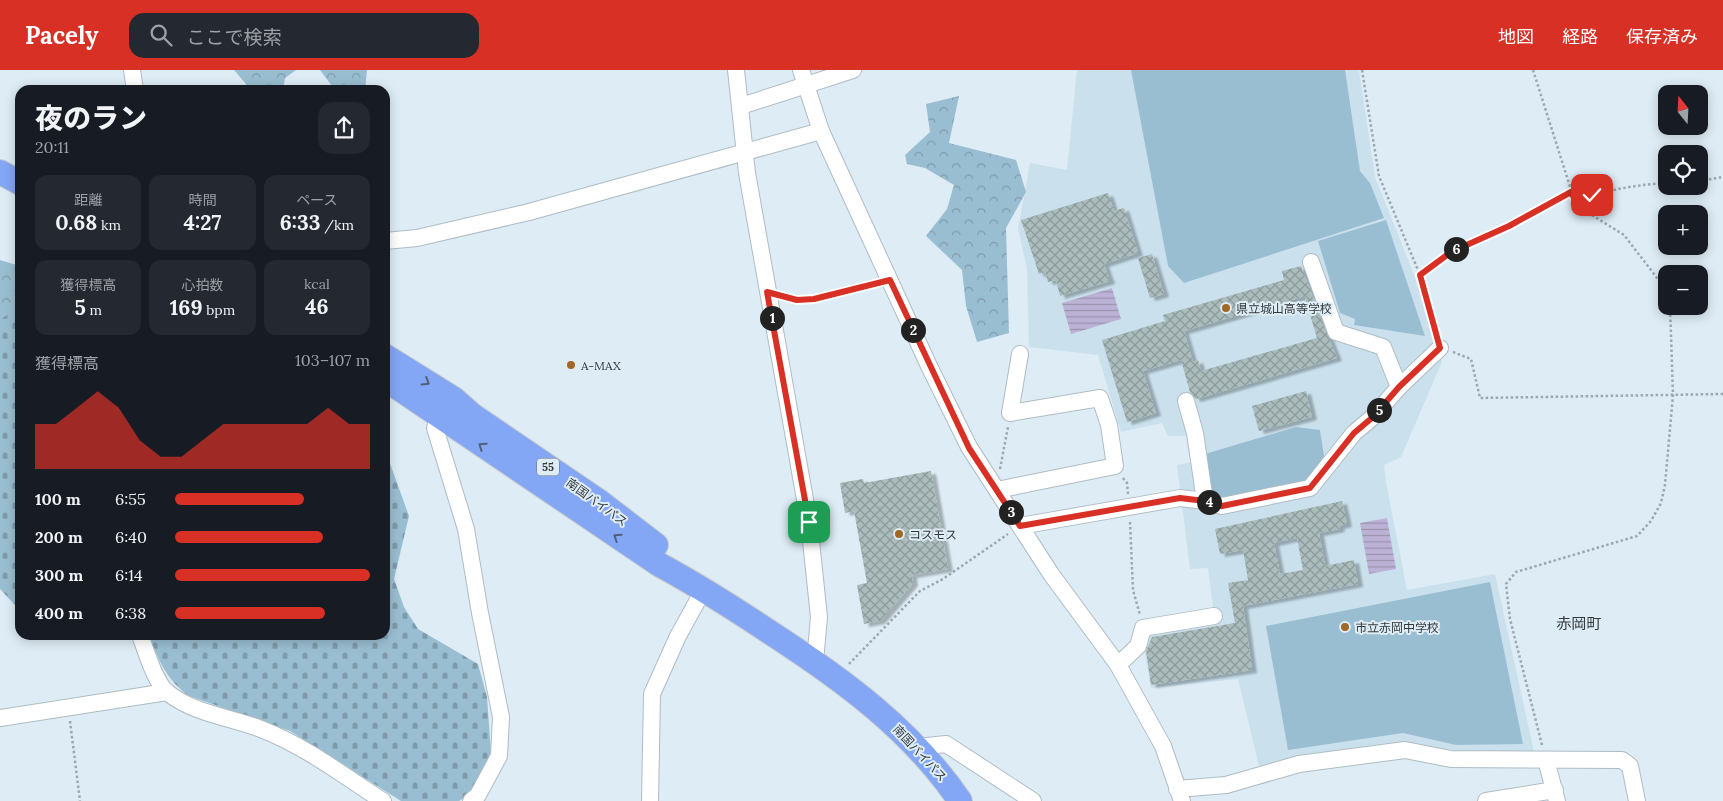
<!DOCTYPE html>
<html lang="ja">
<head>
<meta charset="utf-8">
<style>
	body { margin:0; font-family:Lora,"Noto Sans JP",serif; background:#242831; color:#f1f3f6; height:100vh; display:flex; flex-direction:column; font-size:19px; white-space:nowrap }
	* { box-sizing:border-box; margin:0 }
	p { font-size:16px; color:#9ea1a6 }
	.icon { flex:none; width:28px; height:28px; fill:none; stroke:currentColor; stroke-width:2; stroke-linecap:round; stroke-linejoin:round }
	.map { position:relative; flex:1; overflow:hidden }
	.details { position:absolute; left:15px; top:15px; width:375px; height:555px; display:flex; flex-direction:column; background:#171b24; border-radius:15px; box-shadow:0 2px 12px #0003 }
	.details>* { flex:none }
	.needle { width:32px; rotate:342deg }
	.fabs { position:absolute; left:1658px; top:15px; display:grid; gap:10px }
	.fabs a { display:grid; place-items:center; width:50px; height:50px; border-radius:10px; background:#171b24; box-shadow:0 2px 12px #0003; font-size:25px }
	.pin { position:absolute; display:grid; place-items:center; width:42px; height:42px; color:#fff; margin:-21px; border-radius:10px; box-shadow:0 2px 8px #0006 }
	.km { position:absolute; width:25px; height:25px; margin:-12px; border-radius:50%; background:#222; color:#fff; font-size:14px; line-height:25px; text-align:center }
	.round { display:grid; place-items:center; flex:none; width:52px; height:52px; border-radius:15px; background:#242831 }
	.headline { display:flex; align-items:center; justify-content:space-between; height:85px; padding:0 20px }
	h1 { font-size:28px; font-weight:800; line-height:38px }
	.figures { display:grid; grid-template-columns:repeat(3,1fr); gap:8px; height:85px; padding:5px 20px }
	.figures div { display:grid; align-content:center; border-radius:12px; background:#242831; text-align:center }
	.figures b { font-size:21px; font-weight:800 }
	.figures small { font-size:14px; font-weight:400 }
	.figures p { font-size:14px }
	.chart { height:140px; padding:10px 20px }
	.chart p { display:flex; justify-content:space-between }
	.chart svg { width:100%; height:90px; margin-top:5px; fill:#d93025; opacity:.7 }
	ul { padding:0 20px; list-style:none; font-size:16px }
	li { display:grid; grid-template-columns:80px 60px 1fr; align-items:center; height:38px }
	li i { height:12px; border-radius:6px; background:#d93025 }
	header { display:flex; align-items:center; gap:30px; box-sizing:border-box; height:70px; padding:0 25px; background:#d93025; color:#fff }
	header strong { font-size:24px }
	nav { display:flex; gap:28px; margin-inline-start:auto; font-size:18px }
	.search { width:350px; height:45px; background:#242831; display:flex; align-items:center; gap:12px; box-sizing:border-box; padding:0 18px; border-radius:15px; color:#9ea1a6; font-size:19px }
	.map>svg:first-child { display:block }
	.built { fill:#cae1ed }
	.green { fill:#9abed1 }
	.forest { fill:url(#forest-crowns) }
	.cemetery { fill:url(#cemetery-stones) }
	.water { fill:url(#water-rules) }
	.building { fill:url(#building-cross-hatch); fill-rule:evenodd; filter:url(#shadow) }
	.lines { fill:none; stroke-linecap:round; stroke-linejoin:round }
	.minor-casing { stroke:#aebcc4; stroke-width:18 }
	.highway-casing { stroke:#cacccc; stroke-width:26 }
	.path { stroke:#9ca7ae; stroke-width:2.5; stroke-dasharray:2.5 2.5; stroke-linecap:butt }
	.minor { stroke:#fff; stroke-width:16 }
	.highway { stroke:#83a7f4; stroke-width:24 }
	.oneway { stroke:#4f607c }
	.route-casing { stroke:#fff; stroke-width:10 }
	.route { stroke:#d93025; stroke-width:6 }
	.poi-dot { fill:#a06824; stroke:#deecf5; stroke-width:2 }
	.labels { text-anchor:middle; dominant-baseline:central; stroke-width:4; stroke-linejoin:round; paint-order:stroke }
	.shield { fill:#deecf5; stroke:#666f74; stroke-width:1 }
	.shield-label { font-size:11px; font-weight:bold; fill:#33393c }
	.poi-label { font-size:12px; fill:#33393c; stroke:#deecf5; text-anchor:start }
	.street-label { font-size:12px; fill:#33393c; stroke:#deecf5 }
	.quarter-label { font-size:15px; fill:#33393c; stroke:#deecf5 }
</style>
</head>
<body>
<header>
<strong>Pacely</strong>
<div class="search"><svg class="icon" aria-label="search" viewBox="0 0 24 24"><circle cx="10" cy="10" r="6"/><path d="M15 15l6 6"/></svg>ここで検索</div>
<nav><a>地図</a><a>経路</a><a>保存済み</a></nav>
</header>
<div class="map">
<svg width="1723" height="731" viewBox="0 0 1723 731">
	<defs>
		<pattern id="forest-crowns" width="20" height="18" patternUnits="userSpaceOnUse" patternTransform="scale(1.25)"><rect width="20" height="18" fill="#9abed1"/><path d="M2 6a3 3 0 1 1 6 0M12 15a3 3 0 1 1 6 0" fill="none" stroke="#7e9bab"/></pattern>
		<pattern id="cemetery-stones" width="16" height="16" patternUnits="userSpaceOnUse" patternTransform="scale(1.25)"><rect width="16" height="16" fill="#9abed1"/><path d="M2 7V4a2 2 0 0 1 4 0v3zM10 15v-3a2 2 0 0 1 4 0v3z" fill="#7e9bab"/></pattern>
		<pattern id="water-rules" width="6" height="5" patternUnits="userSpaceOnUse" patternTransform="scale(1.25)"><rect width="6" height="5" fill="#bcb2d6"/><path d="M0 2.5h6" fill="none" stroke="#9992af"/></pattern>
		<pattern id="building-cross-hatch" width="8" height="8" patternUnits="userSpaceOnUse" patternTransform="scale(1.25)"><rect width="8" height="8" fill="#abbcbd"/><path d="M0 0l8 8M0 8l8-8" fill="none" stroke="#8c9a9b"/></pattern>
		<filter id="shadow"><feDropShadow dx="5" dy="3" stdDeviation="1" flood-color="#0004"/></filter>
	</defs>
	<rect width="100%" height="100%" fill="#deecf5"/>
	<path class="built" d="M1077,0h282l16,107 40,100 27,85 -41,95 -17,8 2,17 21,108 88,-16 40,182 -92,-4 -183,18 -22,-91 -87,9 -7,-39 7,-18 63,-15 -6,-48 -18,1 -13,-104 14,-3 -3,-26h-20l-6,-13 -41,9 -23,-77 -69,-8 -2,-78 -9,-40 12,-66 37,7z"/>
	<g class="green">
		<path d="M1131,0h214l15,101 10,12 14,35 -200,65 -16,-17z"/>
		<path d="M1386,150l39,116 -71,-11 1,-6 -15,-6 -22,-72z"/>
		<path d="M1296,357l24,3 4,26 -18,27 -86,18 -9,-7 -6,-40z"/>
		<path d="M1490,512l33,162 -67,1 -53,-12 -115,17 -22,-124z"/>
	</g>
	<g class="forest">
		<path d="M234,0h62l-11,8 -2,12h-37v-6z"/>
		<path d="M320,0h47l-2,20h-30z"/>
		<path d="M959,26l-10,47 67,17 10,32 -20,36 3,105 -32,9 -11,-36 -4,-36 -36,-34 21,-27 7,-24 -29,-17 -18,-4 -2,-9 25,-23 -4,-28z"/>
		<path d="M0,190l20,6v49l-20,5z"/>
	</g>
	<g class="cemetery">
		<path d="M20,238v297h-5l-15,-16v-270z"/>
		<path d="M385,385l3,3 21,58 -15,63 10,28 14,22 60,35 9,33 4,55 -21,42 -11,7h-58l-111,-70 -101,-35c-22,-15 -31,-37 -40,-61h236z"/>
	</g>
	<g class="water">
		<path d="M1112,218l9,31 -50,15 -9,-31z"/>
		<path d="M1387,448l9,51 -27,5 -9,-51z"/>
	</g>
	<g class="building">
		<path d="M1108,123l6,18 10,-3 14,45 -34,11 6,17 -50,15 -4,-16 -8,2 -3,-10 -6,2 -18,-54z"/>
		<path d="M1152,184l12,40 -14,4 -12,-40z"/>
		<path d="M1301,196l11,28 -128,37 9,31 5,-2 3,11 116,-33 -12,-40 7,-3 25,63 -141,41 -6,-7 -9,-32 -38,11 13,42 -29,9 -25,-82 63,-19 -2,-6 121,-35 -2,-9z"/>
		<path d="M1306,321l6,26 -53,14 -7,-25z"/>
		<path d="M931,401l17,98 -36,6 1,8 -33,38 -16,3 -7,-39 10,-2 -13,-72 -9,2 -5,-30 23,-4 1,4z"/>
		<path d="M1342,431l5,23 -8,2 1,3 -21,4 6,33 29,-6 4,24 -115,22 9,64 -101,15 -5,-34 6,-14 83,-14 -7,-40 20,-3 -5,-30 -23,4 -5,-25zM1297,468l6,32 -23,4 -6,-31z"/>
	</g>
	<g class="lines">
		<defs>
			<g id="minor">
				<path d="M132,0l3,20"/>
				<path d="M736,0l11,103 62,349 10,95 -4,44"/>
				<path d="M801,0l20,61 108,235 40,81 82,127 67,91 45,81 19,55"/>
				<path d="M741,36l112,-36"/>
				<path d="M385,171l32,-3 112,-26 292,-81"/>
				<path d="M1399,317l41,-39"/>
				<path d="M1186,331l9,32 10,68 17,5 88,-18 44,-55 19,-16 26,-30 -16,-40 -47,-15 -25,-70"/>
				<path d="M446,338l-7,8 -4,12 31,101 14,84 21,104 -2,39 -21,39 -7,6"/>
				<path d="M997,420l118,-24 -6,-41 -9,-27 -90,15 10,-59"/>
				<path d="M1020,456l160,-28 25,3"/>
				<path d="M140,565c6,16 15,48 28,58 27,21 62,24 93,36 44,17 83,47 122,72"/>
				<path d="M1118,595l20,-19 5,-18 71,-12"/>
				<path d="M0,648l167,-26"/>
				<path d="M918,677l28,-3 87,57"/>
				<path d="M1546,690l11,41"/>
				<path d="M1177,719l49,-4 73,-21 106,-14 46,9 171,1 8,6 7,35"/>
				<path d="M650,731l2,-107 26,-58 26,-47"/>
				<path d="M1486,731l69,-11"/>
			</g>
			<g id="highway">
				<path d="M0,102l20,11"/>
				<path d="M385,286l69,43 18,16 128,87 56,43"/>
				<path d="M385,309l275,186c39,21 75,44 111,68 71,46 141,97 189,168"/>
			</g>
		</defs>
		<use href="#minor" class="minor-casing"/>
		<use href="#highway" class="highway-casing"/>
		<g class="path">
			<path d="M1362,0l17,106 41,99"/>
			<path d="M1533,0l40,126 6,11 45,28 40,52 2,7"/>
			<path d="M1699,111l24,-4"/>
			<path d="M1575,131c30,-11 60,-16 91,-18"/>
			<path d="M784,226c30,9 63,-5 92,-13"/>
			<path d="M1436,263l-16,-58 31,-23 58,-26 62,-34"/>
			<path d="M1453,282l18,7 9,39 243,-4"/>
			<path d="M1000,399l8,-42"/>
			<path d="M1123,408l4,5 1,11"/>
			<path d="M1130,452l3,68 7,25"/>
			<path d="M849,594l71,-73 23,-12 65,-45"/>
			<path d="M70,651l10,80"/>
			<path d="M1542,675l-32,-126 -4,-35 10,-12 121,-36 14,-15 10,-18 4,-18 8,-90 -3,-89"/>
		</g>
		<use href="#minor" class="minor"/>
		<use href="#highway" class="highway"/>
	</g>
	<defs><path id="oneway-chevron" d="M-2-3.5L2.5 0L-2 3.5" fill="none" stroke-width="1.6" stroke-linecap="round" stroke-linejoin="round" transform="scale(1.25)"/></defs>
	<g class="oneway">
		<use href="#oneway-chevron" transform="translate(426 312) rotate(32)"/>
		<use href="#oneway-chevron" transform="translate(482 376) rotate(-145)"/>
		<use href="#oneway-chevron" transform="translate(617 467) rotate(-146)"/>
	</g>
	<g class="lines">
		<defs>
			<path id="route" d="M809,452l-42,-230 30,8 17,-1 76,-19 79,168 51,78 160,-28 25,3 17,5 88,-18 44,-55 19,-16 26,-30 41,-39 -20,-73 31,-23 58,-26 62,-34 5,9 16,-6"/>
		</defs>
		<use href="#route" class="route-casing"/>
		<use href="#route" class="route"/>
	</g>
	<g class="poi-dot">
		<circle cx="1226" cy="238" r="5"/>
		<circle cx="571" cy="295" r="5"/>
		<circle cx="899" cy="464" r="5"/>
		<circle cx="1345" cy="557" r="5"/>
	</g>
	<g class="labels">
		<rect class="shield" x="537" y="388.5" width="22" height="17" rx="4"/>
		<g class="shield-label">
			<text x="548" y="397">55</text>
		</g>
		<g class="poi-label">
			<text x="1236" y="238">県立城山高等学校</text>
			<text x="581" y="295">A-MAX</text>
			<text x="909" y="464">コスモス</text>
			<text x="1355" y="557">市立赤岡中学校</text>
		</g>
		<g class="street-label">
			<text transform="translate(597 432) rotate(36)">南国バイパス</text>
			<text transform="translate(920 683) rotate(47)">南国バイパス</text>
		</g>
		<g class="quarter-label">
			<text x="1579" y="553">赤岡町</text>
		</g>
	</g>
</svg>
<div class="fabs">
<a><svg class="needle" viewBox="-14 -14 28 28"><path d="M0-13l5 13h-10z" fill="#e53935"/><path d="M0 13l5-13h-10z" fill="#9ea1a6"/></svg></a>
<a><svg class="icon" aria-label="locate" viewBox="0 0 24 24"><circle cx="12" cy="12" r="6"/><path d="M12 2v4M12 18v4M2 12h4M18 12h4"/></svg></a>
<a>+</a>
<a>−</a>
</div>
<div class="pin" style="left:809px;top:452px;background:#1e9e55"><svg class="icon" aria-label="arrive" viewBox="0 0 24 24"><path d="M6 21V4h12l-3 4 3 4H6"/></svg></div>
<div class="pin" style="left:1592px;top:125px;background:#d93025"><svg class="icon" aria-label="check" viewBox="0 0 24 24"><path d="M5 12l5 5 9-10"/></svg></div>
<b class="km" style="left:772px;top:248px">1</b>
<b class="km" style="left:913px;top:260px">2</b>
<b class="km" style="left:1011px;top:442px">3</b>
<b class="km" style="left:1209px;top:432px">4</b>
<b class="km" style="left:1379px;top:340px">5</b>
<b class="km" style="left:1456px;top:179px">6</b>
<section class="details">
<div class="headline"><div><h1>夜のラン</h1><p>20:11</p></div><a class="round"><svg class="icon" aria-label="share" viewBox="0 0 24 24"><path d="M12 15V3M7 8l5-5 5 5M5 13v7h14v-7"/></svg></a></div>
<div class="figures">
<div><p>距離</p><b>0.68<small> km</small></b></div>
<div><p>時間</p><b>4:27</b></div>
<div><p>ペース</p><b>6:33<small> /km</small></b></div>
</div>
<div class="figures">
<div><p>獲得標高</p><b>5<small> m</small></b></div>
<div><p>心拍数</p><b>169<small> bpm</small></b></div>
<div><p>kcal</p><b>46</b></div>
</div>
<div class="chart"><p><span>獲得標高</span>103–107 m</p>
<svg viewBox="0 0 160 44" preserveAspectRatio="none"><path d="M0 44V22L10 22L20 14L30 6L40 14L50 30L60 38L70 38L80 30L90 22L100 22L110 22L120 22L130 22L140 14L150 22L160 22V44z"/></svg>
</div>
<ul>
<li><b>100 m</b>6:55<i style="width:66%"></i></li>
<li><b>200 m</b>6:40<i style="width:76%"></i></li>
<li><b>300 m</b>6:14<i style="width:100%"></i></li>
<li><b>400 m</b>6:38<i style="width:77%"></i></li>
</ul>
</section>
</div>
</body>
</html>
